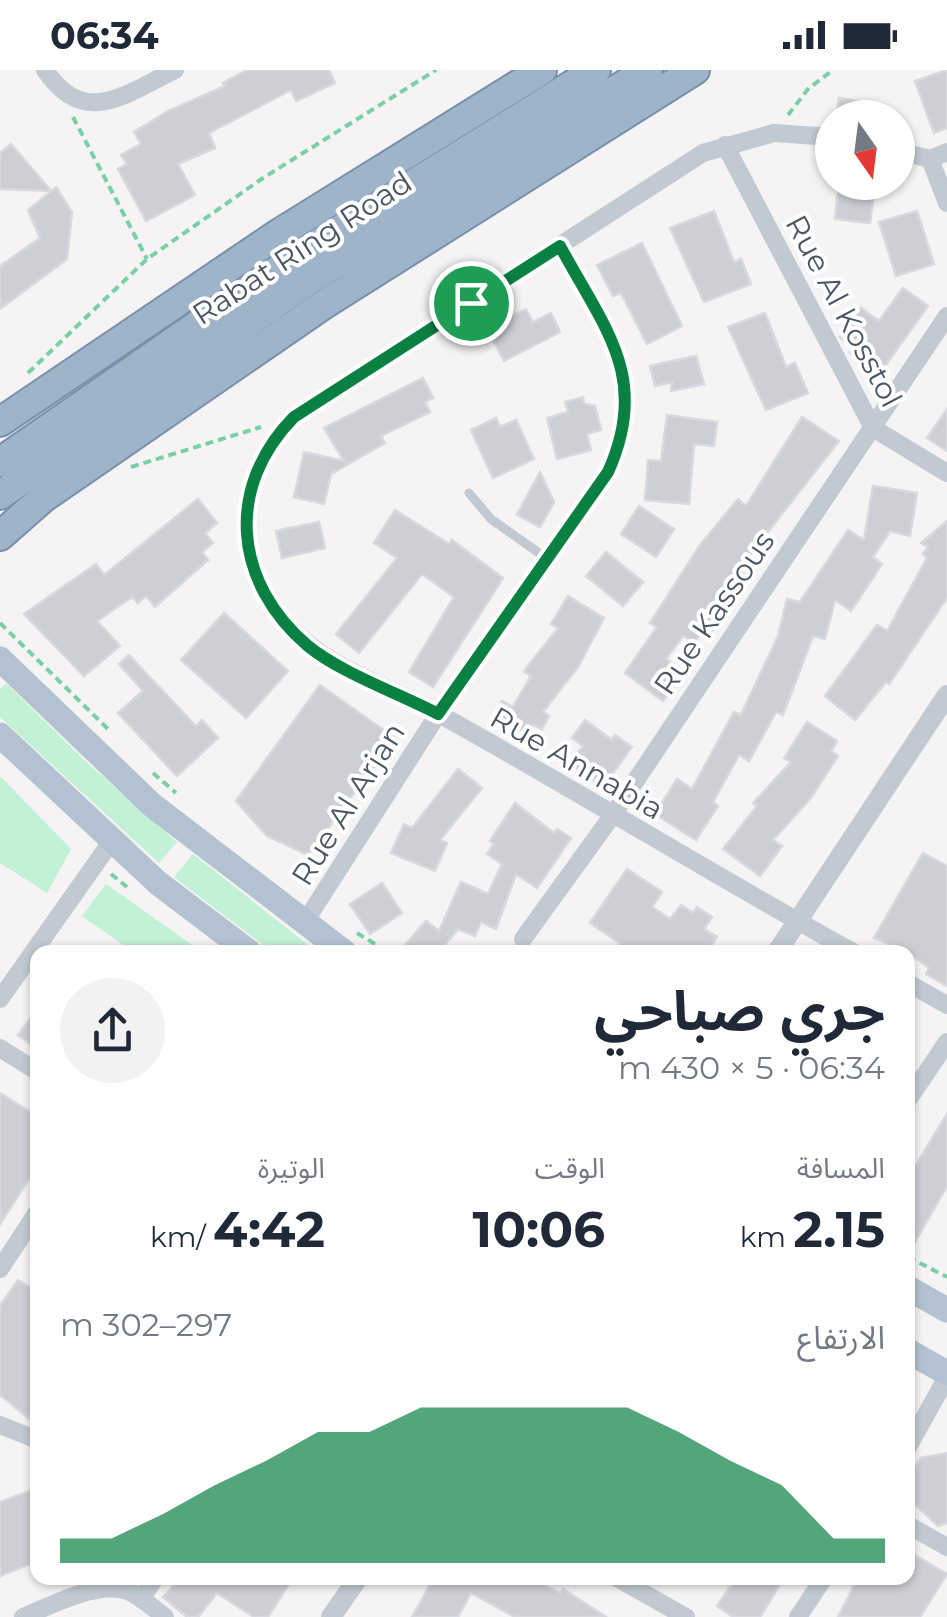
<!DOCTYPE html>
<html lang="ar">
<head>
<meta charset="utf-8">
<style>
	body { margin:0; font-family:Montserrat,"Noto Sans Arabic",sans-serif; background:#f2f2f3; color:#1f2937; direction:rtl; height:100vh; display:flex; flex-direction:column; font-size:38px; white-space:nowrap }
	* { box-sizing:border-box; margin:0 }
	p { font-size:32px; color:#747a83 }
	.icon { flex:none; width:55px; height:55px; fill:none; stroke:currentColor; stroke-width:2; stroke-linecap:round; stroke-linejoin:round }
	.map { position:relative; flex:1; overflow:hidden; direction:ltr }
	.sheet { position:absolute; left:30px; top:875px; width:885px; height:640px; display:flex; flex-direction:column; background:#fff; border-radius:20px; box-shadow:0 2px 8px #0004; direction:rtl }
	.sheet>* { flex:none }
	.needle { width:65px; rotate:166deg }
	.fabs { position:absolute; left:815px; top:30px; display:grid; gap:20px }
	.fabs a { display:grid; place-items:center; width:100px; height:100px; border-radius:50%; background:#fff; box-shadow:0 2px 8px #0004; font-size:50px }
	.pin { position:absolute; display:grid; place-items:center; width:85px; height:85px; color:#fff; margin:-42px; border:5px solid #fff; border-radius:50%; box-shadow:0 2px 10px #0007 }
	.round { display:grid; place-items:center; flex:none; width:105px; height:105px; border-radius:52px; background:#f2f2f3 }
	.summary { display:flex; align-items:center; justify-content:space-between; height:170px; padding:0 30px }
	h1 { font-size:55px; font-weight:700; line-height:75px }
	.stats { display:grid; grid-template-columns:repeat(3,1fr); gap:15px; height:170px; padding:10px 30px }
	.stats div { display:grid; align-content:center }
	.stats b { font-size:50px; font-weight:700 }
	.stats small { font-size:28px; font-weight:400 }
	.stats p { font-size:28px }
	.chart { height:280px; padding:20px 30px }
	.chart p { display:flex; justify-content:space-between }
	.chart svg { width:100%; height:180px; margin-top:10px; fill:#0b8043; opacity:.7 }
	.status { display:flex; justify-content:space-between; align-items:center; height:70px; padding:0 50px; background:#fff; direction:ltr }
	.status svg { height:28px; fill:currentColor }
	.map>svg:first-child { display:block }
	.green { fill:#c3f1d5 }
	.building { fill:#cdcfd5; stroke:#d7d9de; stroke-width:2.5 }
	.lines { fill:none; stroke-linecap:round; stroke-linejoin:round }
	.trunk-casing { stroke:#7690ad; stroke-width:32 }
	.path { stroke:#7ad0a6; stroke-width:4; stroke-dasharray:8 5; stroke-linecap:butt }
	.service { stroke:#c1cad2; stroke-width:9 }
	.minor { stroke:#c1cad2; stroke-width:18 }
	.tertiary { stroke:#c1cad2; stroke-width:20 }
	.primary { stroke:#b3c2d1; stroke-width:25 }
	.trunk { stroke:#9fb4c9; stroke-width:28 }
	.route-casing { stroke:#fff; stroke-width:20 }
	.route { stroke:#0b8043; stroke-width:12 }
	.labels { text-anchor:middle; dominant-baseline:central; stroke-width:8; stroke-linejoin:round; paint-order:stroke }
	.street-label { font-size:30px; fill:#4a5661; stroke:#fff }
</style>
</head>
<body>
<div class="status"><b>06:34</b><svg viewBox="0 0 49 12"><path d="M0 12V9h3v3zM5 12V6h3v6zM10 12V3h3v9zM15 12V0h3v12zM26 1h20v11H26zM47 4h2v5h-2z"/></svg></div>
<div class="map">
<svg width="947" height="1547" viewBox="0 0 947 1547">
	<rect width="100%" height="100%" fill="#f5f3f3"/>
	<g class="green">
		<path d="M6,613l77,76 94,83 -18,21 -159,-146v-28z"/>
		<path d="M0,706l71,73 -24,44 -47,-30z"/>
		<path d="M193,784l124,98h-45l-98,-75z"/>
		<path d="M106,814l96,68h-69l-51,-36z"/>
	</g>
	<g class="building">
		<path d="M247,0h82l6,13 -39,18 -5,-11 -82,43 6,15 -37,16 17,31 -49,26 -28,-52 9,-5 -6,-9 20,-11 -7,-12 34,-21 57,-25 -2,-3z"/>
		<path d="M947,0v58l-13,5 -19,-52z"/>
		<path d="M839,28l46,7v13h-48z"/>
		<path d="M11,74l40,47 -51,-2v-36z"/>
		<path d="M839,112l36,3 -5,38 -35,-4z"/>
		<path d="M56,117l16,25 -5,47 -67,50v-43l40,-28 -12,-28z"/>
		<path d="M714,141l20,51 7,-3 10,25 -47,18 -34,-74z"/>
		<path d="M917,141l17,53 -38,12 -17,-54z"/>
		<path d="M642,173l40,83 -35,18 -26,-51 -8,3 -16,-31z"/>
		<path d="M903,218l25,18 -49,68 -29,-21 3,-4 -13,-12 21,-29 18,13z"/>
		<path d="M526,239l7,13 18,-9 9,19 -56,29 -17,-32z"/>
		<path d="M765,243l21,54 9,-4 13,30 -42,17 -38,-83z"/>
		<path d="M696,286l8,28 -33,7 1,-9 -17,4 -5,-20z"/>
		<path d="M423,308l10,20 -8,4 5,10 -49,24 4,7 -54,31 -7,30 -30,-7 10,-45 40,9 -20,-33z"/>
		<path d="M583,327l1,7 11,2 6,24 -14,4 4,16 -34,9 -10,-41 21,-6 -3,-10z"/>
		<path d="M947,339v42l-20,-13z"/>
		<path d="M667,345l50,7 -3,24 -20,-2 -5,60 -44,-4 3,-40 13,1z"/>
		<path d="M802,347l37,24 -101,129 10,7 -38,57 -7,-5 -8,14 -12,-7 -17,23 18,13 -21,29 -38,-28 32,-46 -7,-4 50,-78 38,-46 8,7z"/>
		<path d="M496,348l4,9 16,-7 18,39 -41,19 -22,-48z"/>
		<path d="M540,402l14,30 -14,25 -23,-12z"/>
		<path d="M873,416l44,7 -7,43 -20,-5 -17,26 9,7 -31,47 -16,-11 -10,39 -12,-3 -30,79 -7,-3 -27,49 -10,-6 -26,47 5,4 -22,34 -41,-26 22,-35 15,10 42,-77 7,3 37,-79 9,-37 13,3 48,-72 16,10z"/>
		<path d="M198,429l19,24 -12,10 8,10 -11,9 6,8 -53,47 -9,-11 -8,7 -6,-6 -35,24 23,25 -36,30 -60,-62 72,-50 8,11z"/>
		<path d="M639,436l35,23 -18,28 -35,-23z"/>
		<path d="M395,440l54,34 3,-4 51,38 -70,109 -24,-15 45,-75 -32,-23 -63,79 -23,-19 61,-76 -23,-15z"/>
		<path d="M947,451v77l-58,86 -3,-2 -31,38 -30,-24 52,-71 10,6 40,-73 -4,-4 5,-7 -7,-4z"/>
		<path d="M319,452l6,26 -43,10 -6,-27z"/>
		<path d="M606,482l37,30 -20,24 -37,-30z"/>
		<path d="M568,526l36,22 -26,49 -35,45 6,4 -7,13 -8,-4 -5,9 -35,-19 8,-14 11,6 18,-31 -7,-5 34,-43 -7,-4z"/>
		<path d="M224,543l64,58 -42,47 -65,-58z"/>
		<path d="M129,585l67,71 6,-6 16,18 -41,38 -59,-63 25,-22 -24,-27z"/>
		<path d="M320,615l79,56 -20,27 -4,-3 -67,90 -41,-19 -31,-35z"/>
		<path d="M585,650l27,20 3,-5 17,12 -29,40 -33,-23 13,-18 -11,-8z"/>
		<path d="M807,652l30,19 -6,10 7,5 -28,43 -37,41 9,6 -22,30 -37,-27 34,-43 -4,-3 38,-41 -7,-4z"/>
		<path d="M458,699l24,19 -42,52 7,3 -12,28 -44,-18 13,-29 8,4z"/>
		<path d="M515,733l39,30 3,-4 14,9 -34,50 -21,-14 -20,55 -15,-7 -6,14 -17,-7 -19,23h-40l27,-31 13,10 22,-49 27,12 14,-30 -15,-10 7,-10 -4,-3z"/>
		<path d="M923,783l24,13v120l-21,-12 3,-6 -21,-16 -34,-14z"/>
		<path d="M627,799l35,23 -10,15 18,12 11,-14 12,8 4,-6 15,10 -8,12 13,8 -10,15h-92l6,-8 -31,-21z"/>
		<path d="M382,813l20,30 -32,21 -20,-30z"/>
		<path d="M38,939v41l-20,-15z"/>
		<path d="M0,1023l38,24v48l-38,59z"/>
		<path d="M947,1044v72l-39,68v-76z"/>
		<path d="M18,1210l20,13v133l-38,-31v-89z"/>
		<path d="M947,1383v70l-9,3 -30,-28v-20l13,-20z"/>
		<path d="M38,1418v73l-38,15v-74z"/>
		<path d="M908,1481l39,23 -27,43h-82l20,-39h50z"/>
		<path d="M180,1508h113l-25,39h-14l-37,-24 -19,24h-11l-24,-20z"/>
		<path d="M434,1508h98l28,15 3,-4 43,28h-91l-44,-24 -13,24h-46z"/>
		<path d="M736,1508h48l-24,39h-27l-16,-11z"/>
	</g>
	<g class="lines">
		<defs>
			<g id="trunk">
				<path d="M0,352l278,-188 264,-164"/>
				<path d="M0,392l293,-203 303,-189"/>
				<path d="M0,425l308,-214 340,-211"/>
				<path d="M0,466l43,-38 280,-193 372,-235"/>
			</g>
		</defs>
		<use href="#trunk" class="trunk-casing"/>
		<g class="path">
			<path d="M788,45l20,-26 25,-19"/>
			<path d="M73,47l74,142"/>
			<path d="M28,303l119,-114 116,-81 173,-108"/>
			<path d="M131,397l130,-40"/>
			<path d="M0,553l111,109"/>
			<path d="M153,703l23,20"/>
			<path d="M111,804l16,13"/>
			<path d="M357,863l31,19"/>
			<path d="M908,1187l39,20"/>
			<path d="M908,1313l1,20"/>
		</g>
		<path class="service" d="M469,423l22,26 55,39"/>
		<g class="minor">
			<path d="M45,0c39,58 79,25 130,0"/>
			<path d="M832,67l-58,-4 -71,20 -409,264c-61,62 -64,144 -5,209 38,42 101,61 150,88 139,77 274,161 414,238"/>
			<path d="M725,75l148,283 74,45"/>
			<path d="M898,81l32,8 17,-7"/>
			<path d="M930,89l17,44"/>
			<path d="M303,855l135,-211 170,-243c42,-94 -4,-143 -48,-225"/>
			<path d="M523,869l89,-123 335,-500"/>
			<path d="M908,913l39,22"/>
			<path d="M0,929l111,-157"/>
			<path d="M0,978l38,24"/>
			<path d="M908,1030l39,-58"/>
			<path d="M0,1199l38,-58"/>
			<path d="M0,1355l38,15"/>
			<path d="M908,1377l39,-70"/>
			<path d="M908,1455l39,22"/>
			<path d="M617,1508l69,39"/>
			<path d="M141,1529l14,-21"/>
			<path d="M23,1547c27,-11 71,-35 101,-27 15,4 29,18 41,27"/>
			<path d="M798,1547l26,-39"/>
		</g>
		<g class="tertiary">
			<path d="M777,882l170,-257"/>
			<path d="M331,1547l27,-39"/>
		</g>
		<g class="primary">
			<path d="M0,589l152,146 192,147"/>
			<path d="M0,665l158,148 91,69"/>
			<path d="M908,1218l39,22"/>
			<path d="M908,1281l39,22"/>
		</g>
		<use href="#trunk" class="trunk"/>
	</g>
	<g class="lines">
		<defs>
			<path id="route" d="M560,176c44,82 91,131 48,226l-170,242c-38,-20 -97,-41 -130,-68 -75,-64 -83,-159 -14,-229z"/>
		</defs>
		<use href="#route" class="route-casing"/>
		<use href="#route" class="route"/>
	</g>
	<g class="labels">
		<g class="street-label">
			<text transform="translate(302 178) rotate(-33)">Rabat Ring Road</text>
			<text transform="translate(844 241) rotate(62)">Rue Al Kosstol</text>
			<text transform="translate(714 543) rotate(-56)">Rue Kassous</text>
			<text transform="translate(577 693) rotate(30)">Rue Annabia</text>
			<text transform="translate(348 734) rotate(-58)">Rue Al Arjan</text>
		</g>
	</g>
</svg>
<div class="fabs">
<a><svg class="needle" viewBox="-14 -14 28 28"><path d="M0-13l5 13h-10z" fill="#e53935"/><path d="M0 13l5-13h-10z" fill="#747a83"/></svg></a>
</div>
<div class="pin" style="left:471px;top:233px;background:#1e9e55"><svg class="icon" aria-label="arrive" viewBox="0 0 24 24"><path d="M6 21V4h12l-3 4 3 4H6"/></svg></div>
<section class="sheet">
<div class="summary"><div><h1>جري صباحي</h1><p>06:34 · 5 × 430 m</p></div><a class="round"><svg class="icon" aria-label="share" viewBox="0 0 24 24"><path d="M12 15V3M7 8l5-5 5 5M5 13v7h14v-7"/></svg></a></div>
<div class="stats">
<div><p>المسافة</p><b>2.15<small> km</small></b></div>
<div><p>الوقت</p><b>10:06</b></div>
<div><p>الوتيرة</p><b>4:42<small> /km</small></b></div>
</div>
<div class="chart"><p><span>الارتفاع</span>297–302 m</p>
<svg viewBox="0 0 160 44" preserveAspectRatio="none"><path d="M0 44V38L10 38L20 32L30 25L40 19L50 12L60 12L70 6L80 6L90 6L100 6L110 6L120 12L130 19L140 25L150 38L160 38V44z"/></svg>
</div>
</section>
</div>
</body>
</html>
